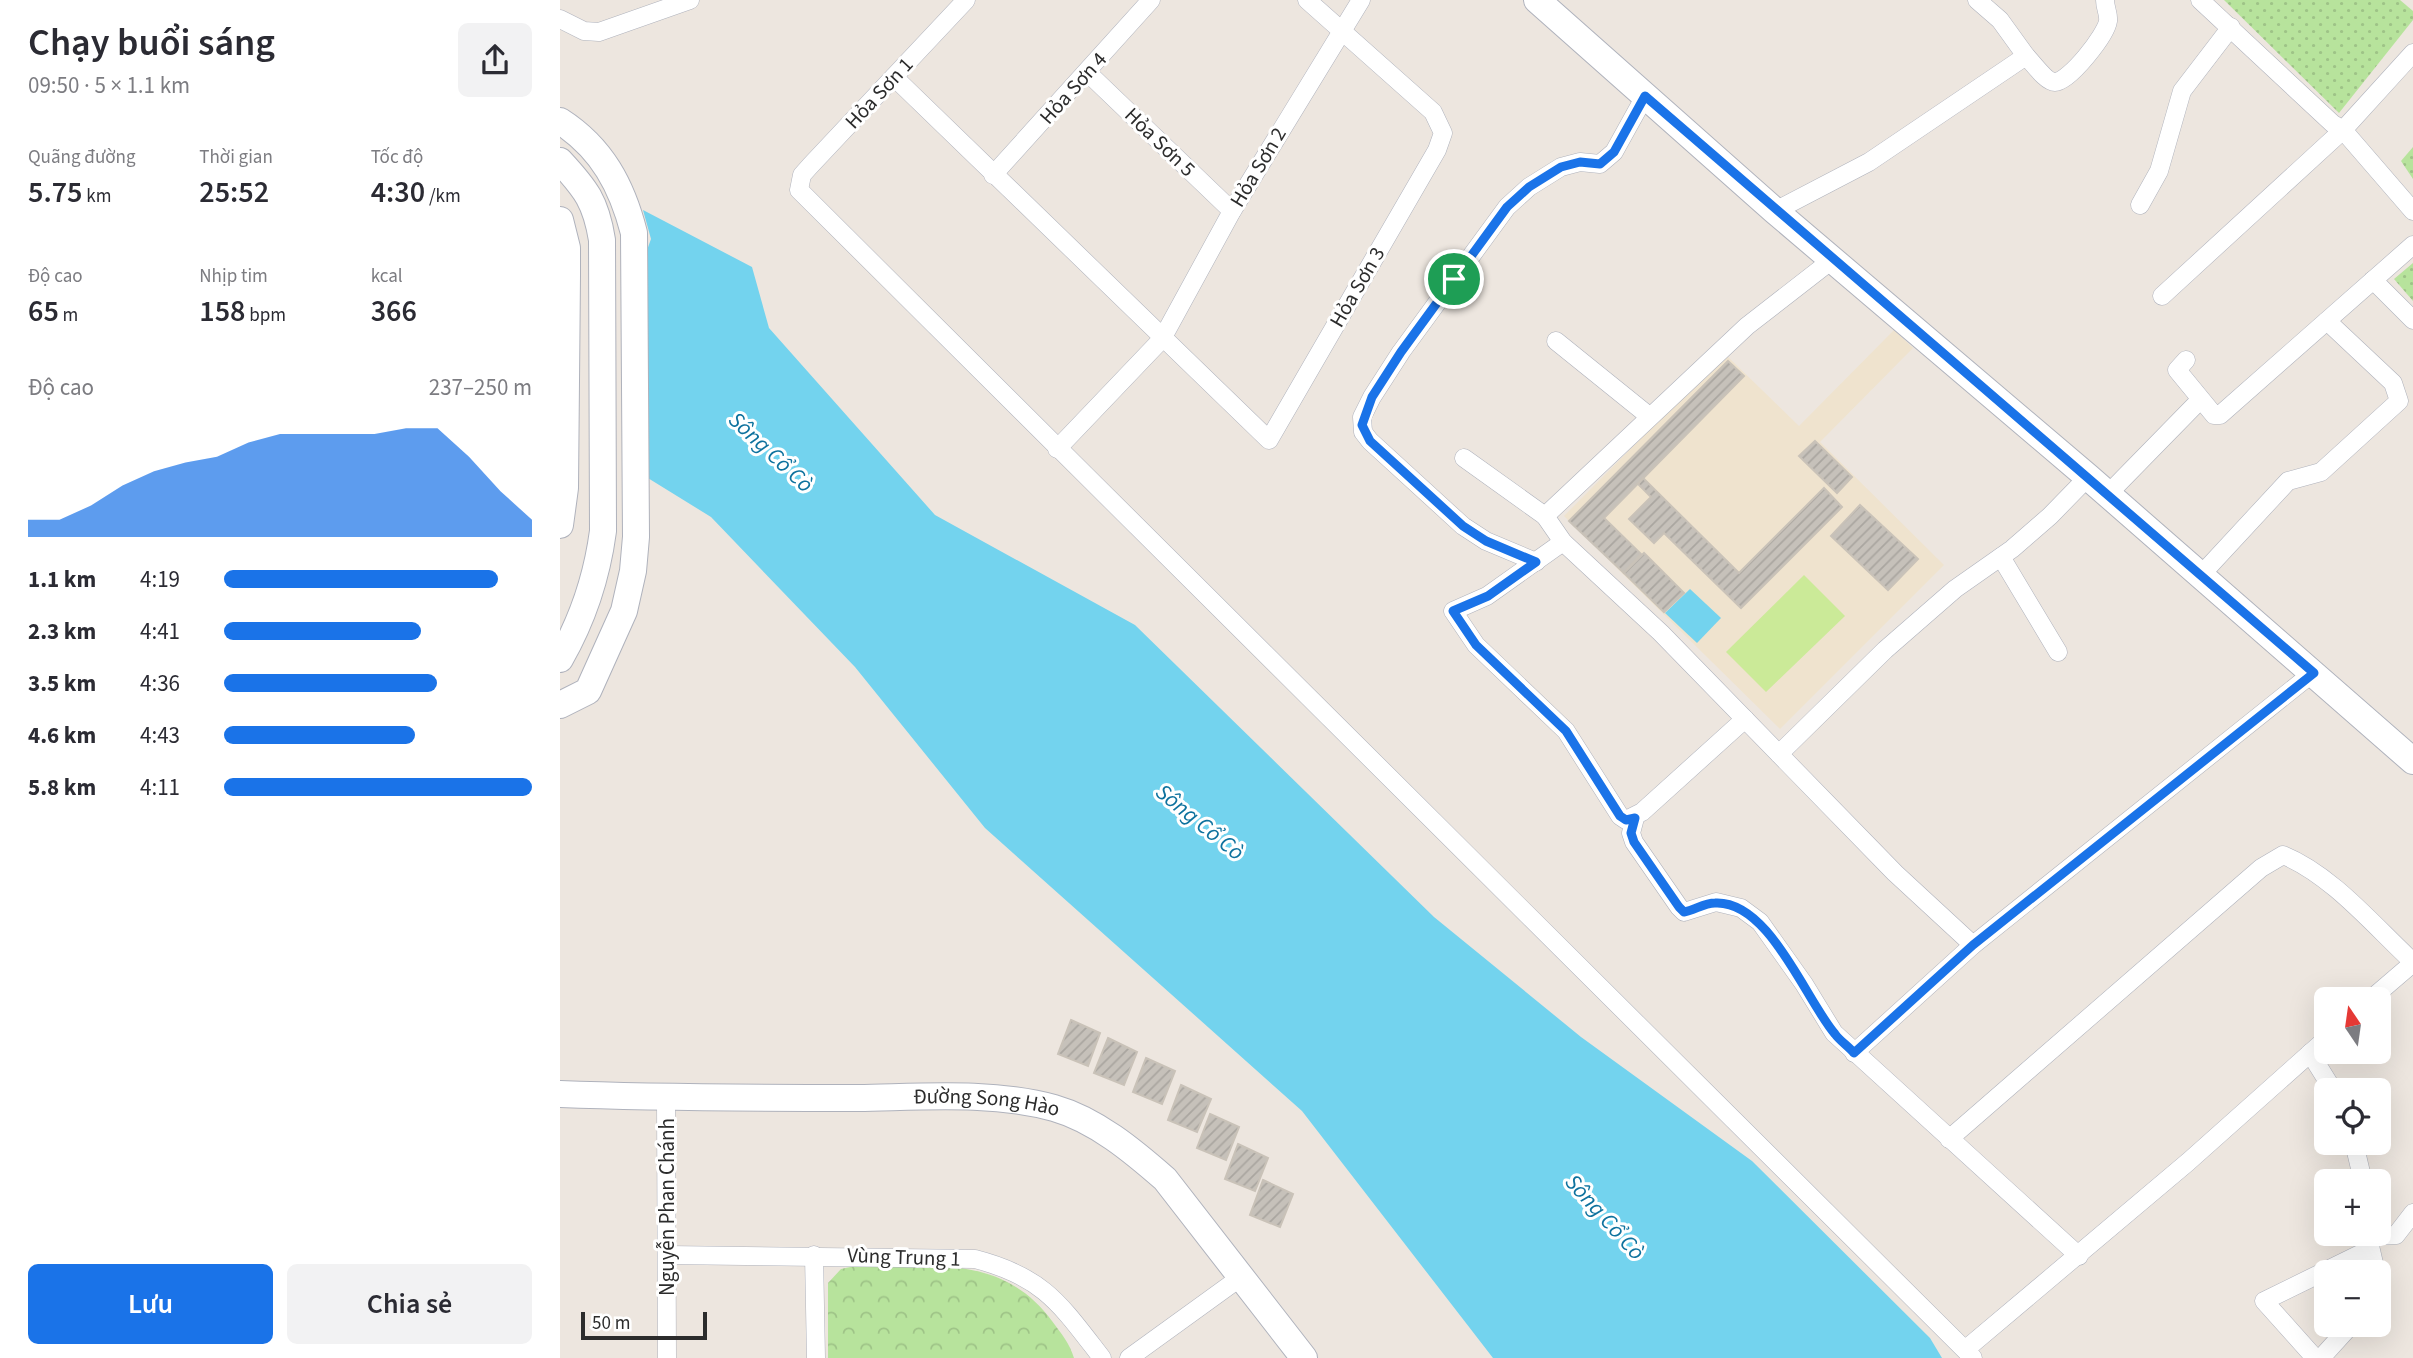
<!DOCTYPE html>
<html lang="vi">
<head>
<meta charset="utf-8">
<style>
	body { margin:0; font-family:"Source Sans 3",sans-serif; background:#f2f2f3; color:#2b2b33; height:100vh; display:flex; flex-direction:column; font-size:26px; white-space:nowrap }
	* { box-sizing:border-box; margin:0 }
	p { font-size:23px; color:#7c7c81 }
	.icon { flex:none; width:38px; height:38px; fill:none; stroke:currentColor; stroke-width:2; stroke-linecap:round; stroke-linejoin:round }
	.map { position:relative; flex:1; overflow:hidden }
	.drawer { display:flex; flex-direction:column; background:#fff; width:560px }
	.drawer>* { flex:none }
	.needle { width:46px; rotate:347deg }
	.buttons { position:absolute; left:1754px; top:987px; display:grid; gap:14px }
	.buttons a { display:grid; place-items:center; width:77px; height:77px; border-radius:10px; background:#fff; box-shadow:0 7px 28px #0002; font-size:35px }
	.scale { position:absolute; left:21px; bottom:18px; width:126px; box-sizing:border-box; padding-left:7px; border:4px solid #2c2c2c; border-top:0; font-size:19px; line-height:24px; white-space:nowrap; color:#2c2c2c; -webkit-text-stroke:5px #fff; paint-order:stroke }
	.pin { position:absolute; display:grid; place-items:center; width:60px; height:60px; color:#fff; margin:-30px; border:4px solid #fff; border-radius:50%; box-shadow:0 2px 7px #0007 }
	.round { display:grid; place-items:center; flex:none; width:74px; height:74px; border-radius:10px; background:#f2f2f3 }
	.head { display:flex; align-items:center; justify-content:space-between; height:119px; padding:0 28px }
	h1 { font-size:38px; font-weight:600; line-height:52px }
	.stats { display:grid; grid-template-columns:repeat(3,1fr); gap:10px; height:119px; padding:7px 28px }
	.stats div { display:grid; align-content:center }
	.stats b { font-size:30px; font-weight:600 }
	.stats small { font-size:19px; font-weight:400 }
	.stats p { font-size:19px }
	.chart { height:196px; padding:14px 28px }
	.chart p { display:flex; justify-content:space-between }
	.chart svg { width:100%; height:126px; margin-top:7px; fill:#1a73e8; opacity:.7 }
	.action { display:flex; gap:14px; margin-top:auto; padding:14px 28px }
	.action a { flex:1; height:80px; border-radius:10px; background:#1a73e8; color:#fff; font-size:28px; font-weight:600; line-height:80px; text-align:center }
	.action a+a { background:#f2f2f3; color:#2b2b33 }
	ul { padding:0 28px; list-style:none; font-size:23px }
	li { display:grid; grid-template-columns:112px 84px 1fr; align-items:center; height:52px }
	li i { height:18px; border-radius:9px; background:#1a73e8 }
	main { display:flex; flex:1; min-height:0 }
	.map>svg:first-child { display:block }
	.education { fill:#efe3ce }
	.grass { fill:url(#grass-dots) }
	.park { fill:url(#park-crowns) }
	.pitch { fill:#cbea98 }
	.water { fill:#73d3ee }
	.building { fill:url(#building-hatch); stroke:#c9c2b8; stroke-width:2 }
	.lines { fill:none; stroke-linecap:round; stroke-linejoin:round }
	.street-casing { stroke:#afb2bc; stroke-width:19 }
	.secondary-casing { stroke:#afb2bc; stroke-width:28 }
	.street { stroke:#fff; stroke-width:18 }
	.secondary { stroke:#fff; stroke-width:26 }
	.route-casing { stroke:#fff; stroke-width:14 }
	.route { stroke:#1a73e8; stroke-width:9 }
	.labels { text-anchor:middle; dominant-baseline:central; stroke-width:6; stroke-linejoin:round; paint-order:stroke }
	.street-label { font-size:21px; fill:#2c2c2c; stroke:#fff }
	.water-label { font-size:23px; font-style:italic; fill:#0e729e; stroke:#fff }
</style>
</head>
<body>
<main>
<section class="drawer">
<div class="head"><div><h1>Chạy buổi sáng</h1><p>09:50 · 5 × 1.1 km</p></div><a class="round"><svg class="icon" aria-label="share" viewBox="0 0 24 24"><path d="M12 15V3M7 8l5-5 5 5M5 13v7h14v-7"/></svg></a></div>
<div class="stats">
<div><p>Quãng đường</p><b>5.75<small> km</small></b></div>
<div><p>Thời gian</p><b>25:52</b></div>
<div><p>Tốc độ</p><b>4:30<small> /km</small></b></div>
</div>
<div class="stats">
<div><p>Độ cao</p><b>65<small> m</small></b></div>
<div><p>Nhịp tim</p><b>158<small> bpm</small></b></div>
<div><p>kcal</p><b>366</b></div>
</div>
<div class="chart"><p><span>Độ cao</span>237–250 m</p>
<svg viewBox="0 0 160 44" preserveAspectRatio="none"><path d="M0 44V38L10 38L20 33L30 26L40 21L50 18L60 16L70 11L80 8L90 8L100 8L110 8L120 6L130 6L140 16L150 28L160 38V44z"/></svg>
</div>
<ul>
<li><b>1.1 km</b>4:19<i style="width:89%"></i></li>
<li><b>2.3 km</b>4:41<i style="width:64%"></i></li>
<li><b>3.5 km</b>4:36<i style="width:69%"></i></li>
<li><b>4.6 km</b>4:43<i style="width:62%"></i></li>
<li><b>5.8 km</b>4:11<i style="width:100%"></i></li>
</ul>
<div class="action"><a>Lưu</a><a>Chia sẻ</a></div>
</section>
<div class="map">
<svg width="1853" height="1358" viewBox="0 0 1853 1358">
	<defs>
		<pattern id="grass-dots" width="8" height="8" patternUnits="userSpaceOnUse" patternTransform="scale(1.75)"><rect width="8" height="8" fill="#b7e39c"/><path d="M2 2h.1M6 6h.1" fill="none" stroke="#9ec387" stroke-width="1.8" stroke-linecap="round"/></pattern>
		<pattern id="park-crowns" width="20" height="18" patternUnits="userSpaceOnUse" patternTransform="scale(1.75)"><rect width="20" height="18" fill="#b7e39c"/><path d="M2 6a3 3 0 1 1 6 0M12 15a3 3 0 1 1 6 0" fill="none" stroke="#9ec387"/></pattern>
		<pattern id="building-hatch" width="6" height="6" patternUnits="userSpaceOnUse" patternTransform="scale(1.75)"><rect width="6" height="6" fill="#c6c1ba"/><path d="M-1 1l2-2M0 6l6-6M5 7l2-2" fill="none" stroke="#aaa6a0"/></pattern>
	</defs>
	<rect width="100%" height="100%" fill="#ede6df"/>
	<path class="education" d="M1334,330l19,18 -93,94 124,123 -164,164 -216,-213 161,-162 74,72z"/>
	<g class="grass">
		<path d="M1664,0h176l13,11v9l-74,93z"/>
		<path d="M1853,147v32l-12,-18z"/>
		<path d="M1853,263v38l-19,-22z"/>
	</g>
	<path class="park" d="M295,1266c75,1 147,-13 197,55 9,12 18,23 22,37h-246v-75l13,-14z"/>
	<path class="pitch" d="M1244,575l41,41 -79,76 -40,-40z"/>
	<g class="water">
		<path d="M83,210l109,57 17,61 166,187 200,110 299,292 147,120 171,124 178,177 12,20h-449l-191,-247 -317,-283 -130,-161 -144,-150 -68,-42 -1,-211 9,-25z"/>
		<path d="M1130,589l31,29 -24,25 -32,-30z"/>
	</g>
	<g class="building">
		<path d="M1168,361l16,15 -140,142 37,36 -17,19 -55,-52z"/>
		<path d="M1255,441l37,36 -15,16 -38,-37z"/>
		<path d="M1083,478l96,95 85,-85 18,19 -101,101 -77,-75 -10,10 -25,-24 22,-22 -13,-13z"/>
		<path d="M1300,505l58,54 -30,31 -57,-54z"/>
		<path d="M1084,553l40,40 -20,19 -40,-39z"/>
		<path d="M511,1020l29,13 -12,33 -30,-12z"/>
		<path d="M548,1038l29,14 -13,33 -30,-12z"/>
		<path d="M586,1058l29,13 -13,33 -29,-12z"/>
		<path d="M621,1085l30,14 -14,33 -29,-12z"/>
		<path d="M650,1114l29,13 -13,33 -29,-12z"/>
		<path d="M678,1144l30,14 -13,33 -30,-12z"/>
		<path d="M703,1180l30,14 -13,33 -30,-12z"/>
	</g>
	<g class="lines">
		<defs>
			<g id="street">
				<path d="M406,0l-156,166 -8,9 -3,15 1174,1168"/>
				<path d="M1417,0l23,20 26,36"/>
				<path d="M1640,0l133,124 10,6 70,81"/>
				<path d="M0,19l24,12 15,1 91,-32"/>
				<path d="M528,73l144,138"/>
				<path d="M334,77l375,363 168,-290 6,-17 -10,-21 -126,-112"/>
				<path d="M433,175l158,-175"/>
				<path d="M1580,205l19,-34 23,-80 49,-64"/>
				<path d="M1215,211l94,-49 157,-106c7,7 20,26 29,26 14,0 51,-47 53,-61 1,-7 -3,-13 -3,-21"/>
				<path d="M1813,280l40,40"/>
				<path d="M1602,296l181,-166 70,-77"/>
				<path d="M996,341l93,75"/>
				<path d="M1626,360l-9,10 37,45h6l193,-170"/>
				<path d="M497,449l105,-110 70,-128 129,-211"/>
				<path d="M904,458l81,58 18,26 98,91 234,240 78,72"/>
				<path d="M1548,494l92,-94"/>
				<path d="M985,516l202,-190 85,-66"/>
				<path d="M1003,542l-76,54 -34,15 23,34 90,86 54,85 6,4 16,-8 103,-93"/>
				<path d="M1441,557l57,95"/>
				<path d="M976,562l-50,-21 -23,-15 -93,-85 -7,-9 -1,-15 10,-20 29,-45 106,-145 22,-20 32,-20 19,-5 20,2 14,-12 31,-56"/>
				<path d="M1640,576l88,-95 33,-9 78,-71 -6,-18 -66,-62"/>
				<path d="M1219,754l106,-104 70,-61 57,-40 38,-33 38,-39"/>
				<path d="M1075,818l-4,15 3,9 45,65 5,5 32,-10 25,6 19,14 44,62 30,49 245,223"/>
				<path d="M1811,999l42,-36"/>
				<path d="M1294,1053l119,-108 341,-273"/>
				<path d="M1750,1053l23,37"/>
				<path d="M106,1098l1,260"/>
				<path d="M1389,1139l312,-271 22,-13c49,20 91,71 130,107"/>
				<path d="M1794,1143l9,38"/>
				<path d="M1814,1236l22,-1 17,-22"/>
				<path d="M1810,1246l6,26"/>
				<path d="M107,1255l308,4c69,18 85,45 127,99"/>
				<path d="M254,1255l2,103"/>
				<path d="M1406,1349l222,-187 138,-123"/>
				<path d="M569,1358l112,-81"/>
				<path d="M1755,1358l-51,-57 98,-48 8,-7 4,-12"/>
				<path d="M1761,1358l30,-33"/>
			</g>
			<g id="secondary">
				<path d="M977,0l238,211 313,266 325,284"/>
				<path d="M0,121c42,27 62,65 74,112l2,304 -3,34 -9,40 -36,80 -28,14"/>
				<path d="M0,161c26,28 36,41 42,79l1,291c-6,45 -20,88 -43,128"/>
				<path d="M0,220l7,28v27l-2,213 -5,37"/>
				<path id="s1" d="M0,1094c99,4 198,4 298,4 64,-1 133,-7 196,10 42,12 79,43 111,71l139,179"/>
			</g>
		</defs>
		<use href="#street" class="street-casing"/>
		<use href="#secondary" class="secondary-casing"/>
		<use href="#street" class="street"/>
		<use href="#secondary" class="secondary"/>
	</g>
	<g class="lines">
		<defs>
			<path id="route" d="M1085,96l669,577 -341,272 -119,108c-6,-7 -14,-12 -19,-19 -30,-35 -66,-134 -120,-131 -11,0 -20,7 -31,9l-5,-5 -45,-65 -3,-9 4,-15 -9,2 -6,-4 -54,-85 -90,-86 -23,-34 35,-15 48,-34 -50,-21 -23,-15 -93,-85 -8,-16 10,-28 29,-45 106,-145 22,-20 32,-20 19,-5 20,2 14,-12z"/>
		</defs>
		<use href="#route" class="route-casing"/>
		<use href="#route" class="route"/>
	</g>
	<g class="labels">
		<g class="street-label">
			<text transform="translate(513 88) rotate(-48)">Hỏa Sơn 4</text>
			<text transform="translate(319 93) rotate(-47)">Hỏa Sơn 1</text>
			<text transform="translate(600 142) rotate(44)">Hỏa Sơn 5</text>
			<text transform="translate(698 167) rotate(-59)">Hỏa Sơn 2</text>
			<text transform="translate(797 287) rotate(-60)">Hỏa Sơn 3</text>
			<text stroke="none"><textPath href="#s1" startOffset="427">Đường Song Hào</textPath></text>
			<text transform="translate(107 1207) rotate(-90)">Nguyễn Phan Chánh</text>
			<text transform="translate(344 1257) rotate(2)">Vùng Trung 1</text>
		</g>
		<g class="water-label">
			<text transform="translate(211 452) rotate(43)">Sông Cổ Cò</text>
			<text transform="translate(640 822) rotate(39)">Sông Cổ Cò</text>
			<text transform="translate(1045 1217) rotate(48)">Sông Cổ Cò</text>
		</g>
	</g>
</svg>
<div class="buttons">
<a><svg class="needle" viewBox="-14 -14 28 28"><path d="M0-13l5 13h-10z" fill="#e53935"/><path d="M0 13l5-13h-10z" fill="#7c7c81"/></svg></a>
<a><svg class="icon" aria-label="locate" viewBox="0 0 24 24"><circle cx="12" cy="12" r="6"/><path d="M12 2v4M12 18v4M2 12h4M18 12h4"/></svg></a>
<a>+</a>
<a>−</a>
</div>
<div class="scale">50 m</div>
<div class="pin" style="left:894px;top:279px;background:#1e9e55"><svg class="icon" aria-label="arrive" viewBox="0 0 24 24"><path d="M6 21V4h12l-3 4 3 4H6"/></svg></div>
</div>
</main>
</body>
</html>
